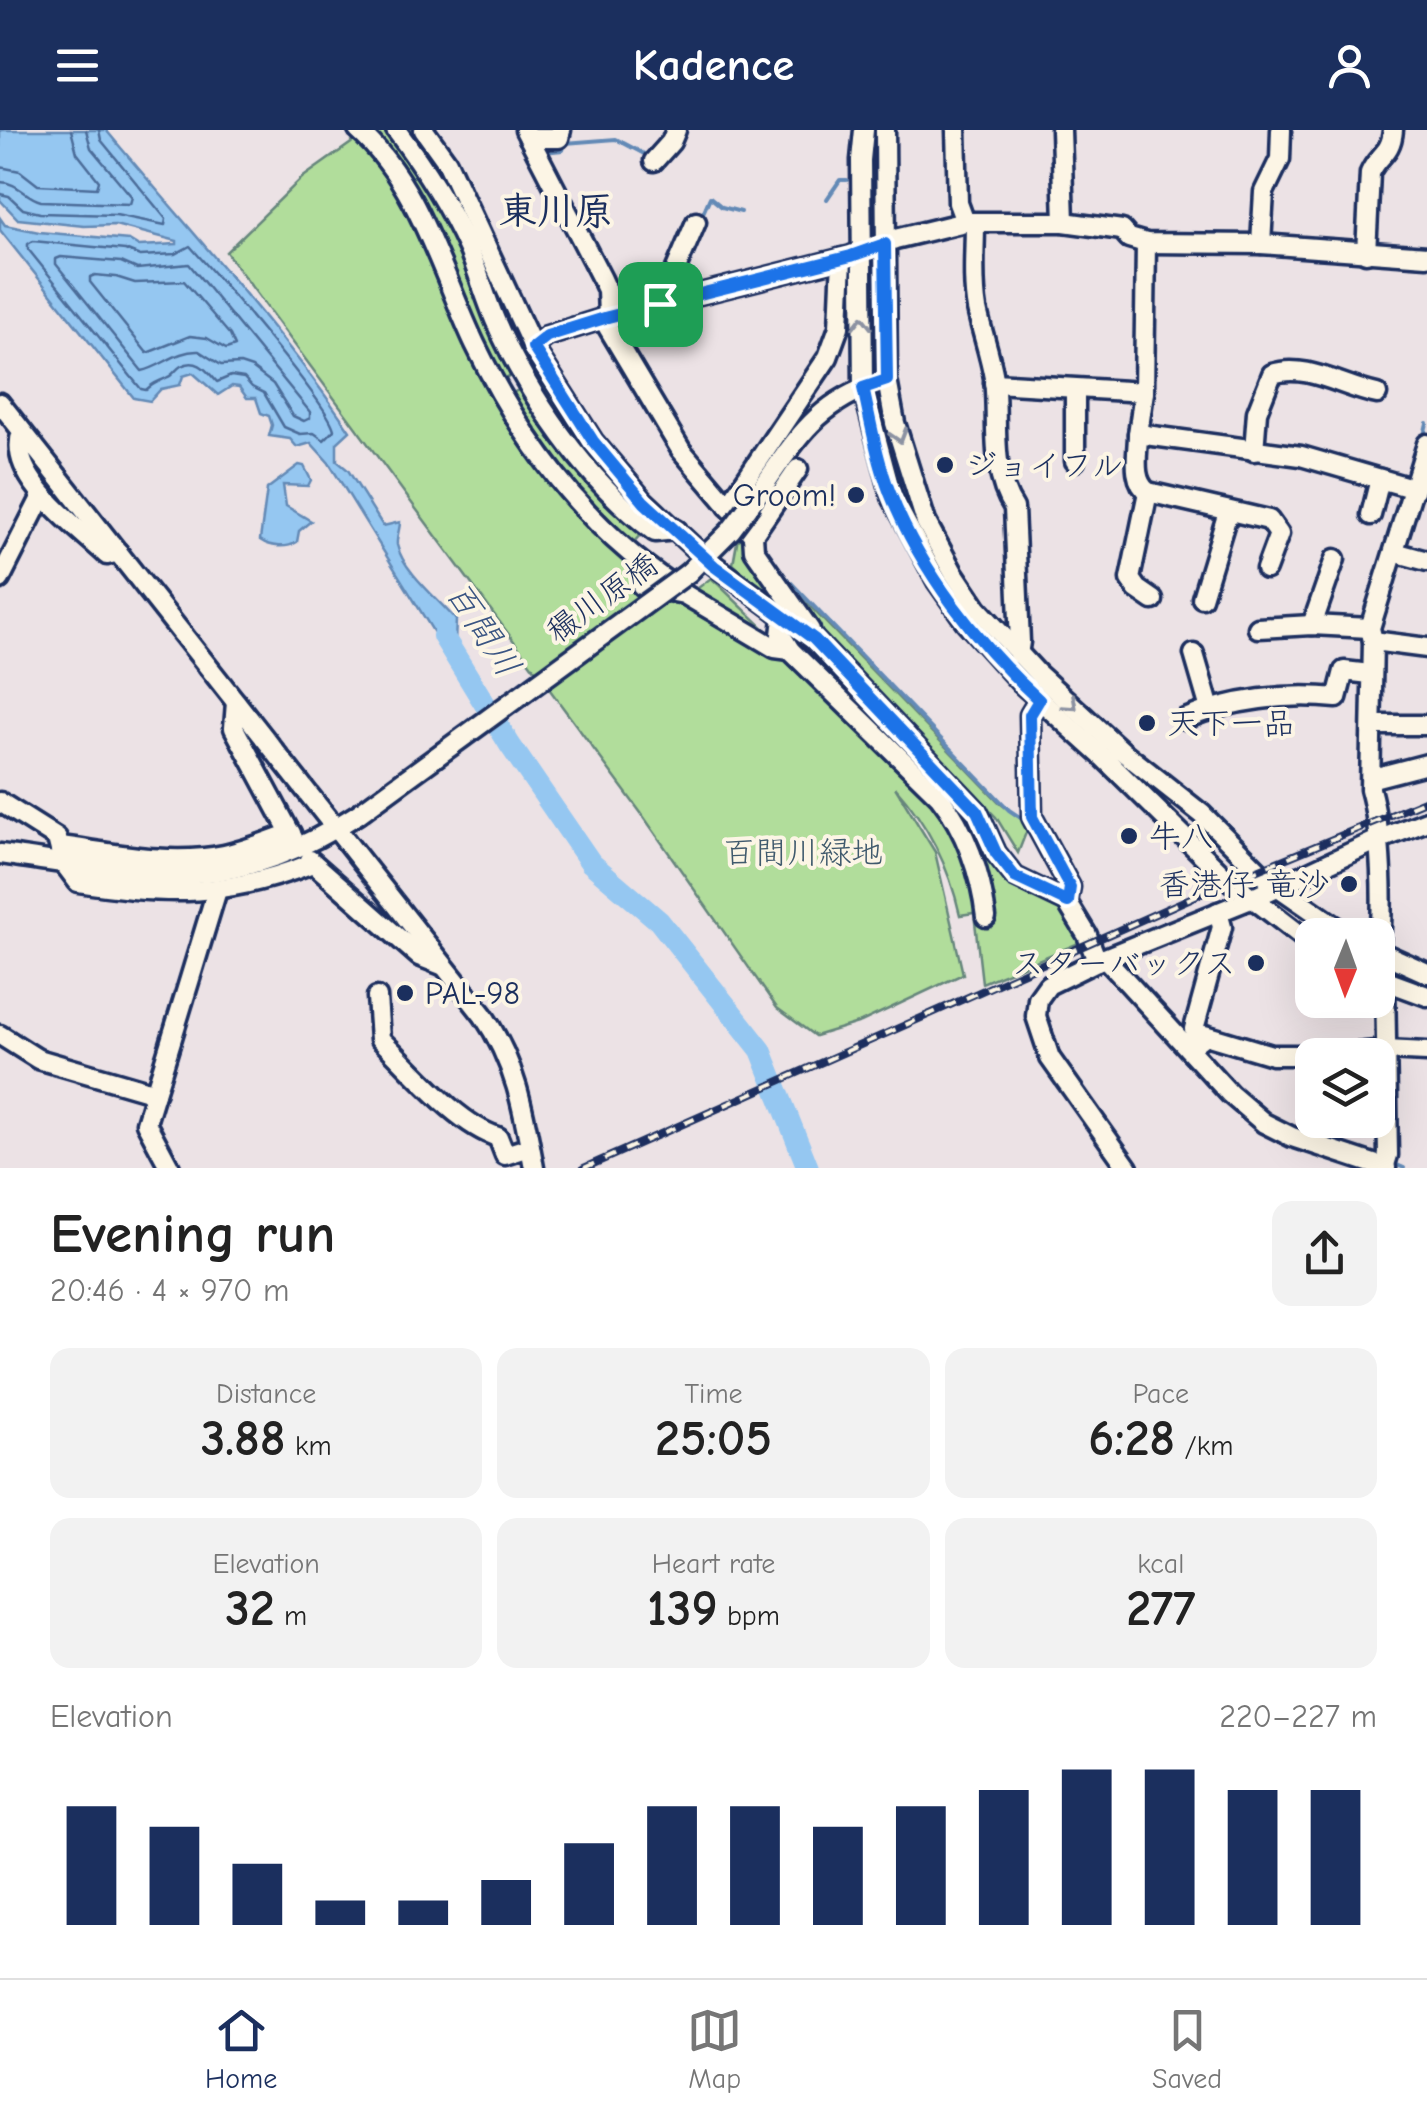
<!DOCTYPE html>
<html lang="en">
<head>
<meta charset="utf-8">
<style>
	body { margin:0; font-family:"Comic Neue","Klee One",sans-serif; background:#f2f2f2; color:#222; height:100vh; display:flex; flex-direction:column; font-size:38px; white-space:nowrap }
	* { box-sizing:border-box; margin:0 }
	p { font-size:32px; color:#767676 }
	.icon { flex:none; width:55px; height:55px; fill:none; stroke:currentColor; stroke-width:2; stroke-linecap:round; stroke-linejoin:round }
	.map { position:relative; height:1038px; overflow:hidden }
	.panel { display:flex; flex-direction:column; background:#fff; flex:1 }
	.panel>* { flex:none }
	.needle { width:65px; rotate:181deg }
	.fabs { position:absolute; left:1295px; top:788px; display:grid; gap:20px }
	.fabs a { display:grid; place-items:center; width:100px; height:100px; border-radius:20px; background:#fff; box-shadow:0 10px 40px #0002; font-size:50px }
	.pin { position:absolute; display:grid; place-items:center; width:85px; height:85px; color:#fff; margin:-42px; border-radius:20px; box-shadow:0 5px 15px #0006 }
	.round { display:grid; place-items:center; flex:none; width:105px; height:105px; border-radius:20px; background:#f2f2f2 }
	.overview { display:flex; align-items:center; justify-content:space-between; height:170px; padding:0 50px }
	h1 { font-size:55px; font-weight:600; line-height:75px }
	.figures { display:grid; grid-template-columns:repeat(3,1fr); gap:15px; height:170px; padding:10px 50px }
	.figures div { display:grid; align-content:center; border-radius:20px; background:#f2f2f2; text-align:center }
	.figures b { font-size:50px; font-weight:600 }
	.figures small { font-size:28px; font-weight:400 }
	.figures p { font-size:28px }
	.chart { height:280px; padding:20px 50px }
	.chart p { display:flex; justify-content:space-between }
	.chart svg { width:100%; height:180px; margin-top:10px; stroke:#1b2f5e; stroke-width:6 }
	header { display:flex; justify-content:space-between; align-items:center; height:130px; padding:0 50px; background:#1b2f5e; color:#fff; font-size:45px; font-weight:600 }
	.tabs { display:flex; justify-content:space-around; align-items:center; height:140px; border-top:2px solid #e0e0e0; background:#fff; font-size:28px; color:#767676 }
	.tabs a { display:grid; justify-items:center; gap:5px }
	.tabs .selected { color:#1b2f5e }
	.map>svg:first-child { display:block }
	.green { fill:#b1dd9b; stroke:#66867c; stroke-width:2.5 }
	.water { fill:#95c7f1; stroke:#648ab6; stroke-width:2.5 }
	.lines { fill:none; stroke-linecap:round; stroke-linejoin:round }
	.shore { stroke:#4c6c99; stroke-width:2.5 }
	.stream { stroke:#648ab6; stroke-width:4 }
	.river { stroke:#95c7f1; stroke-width:22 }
	.minor-casing { stroke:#1b2f5e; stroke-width:25 }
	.minor { stroke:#fcf5e5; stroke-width:18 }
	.rail-casing { stroke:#1b2f5e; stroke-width:8 }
	.rail { stroke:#fcf5e5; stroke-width:4; stroke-dasharray:11; stroke-linecap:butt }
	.minor-bridge-casing { stroke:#1b2f5e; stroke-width:25; stroke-linecap:butt }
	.minor-bridge { stroke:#fcf5e5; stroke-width:18 }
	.oneway { stroke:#8c92a2 }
	.route-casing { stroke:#fff; stroke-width:20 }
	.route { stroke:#1a73e8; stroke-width:12 }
	.poi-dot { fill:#1b2f5e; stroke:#fcf5e5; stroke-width:4 }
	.labels { text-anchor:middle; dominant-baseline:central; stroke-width:8; stroke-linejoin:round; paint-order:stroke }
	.poi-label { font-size:32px; fill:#1b2f5e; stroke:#fcf5e5; text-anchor:start }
	.street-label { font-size:32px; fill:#1b2f5e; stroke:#fcf5e5 }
	.park-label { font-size:32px; fill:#405a6d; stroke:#fcf5e5 }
	.water-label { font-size:35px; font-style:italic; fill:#3a5583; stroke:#fcf5e5 }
	.quarter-label { font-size:38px; font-weight:bold; fill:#1b2f5e; stroke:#fcf5e5 }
</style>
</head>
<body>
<header><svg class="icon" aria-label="menu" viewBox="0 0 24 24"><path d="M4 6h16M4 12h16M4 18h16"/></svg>Kadence<svg class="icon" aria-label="person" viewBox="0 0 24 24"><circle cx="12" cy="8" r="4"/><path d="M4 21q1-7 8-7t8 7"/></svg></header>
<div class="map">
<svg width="1427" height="1038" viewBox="0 0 1427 1038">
	<rect width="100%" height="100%" fill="#ece2e5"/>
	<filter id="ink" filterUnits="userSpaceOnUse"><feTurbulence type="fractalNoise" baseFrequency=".01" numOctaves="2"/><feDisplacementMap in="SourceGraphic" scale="20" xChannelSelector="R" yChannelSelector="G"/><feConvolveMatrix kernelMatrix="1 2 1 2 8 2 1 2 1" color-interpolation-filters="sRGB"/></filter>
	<g filter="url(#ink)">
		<g class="green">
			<path d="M363,0h24c58,57 96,168 129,243l-16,9z"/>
			<path d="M406,0h10l25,34 94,199 -9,4z"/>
			<path d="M357,9l35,39 124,249 164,172 34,25 -10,-15 80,51 16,5 172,170 -11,-24 -167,-172 16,8 162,170 25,47 65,46 17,33 -97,40 -8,-70 -14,2c-11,-49 -32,-91 -65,-128l40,65 28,122 -102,48 -46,14 -38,-28 -136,-195 -415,-561 76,-74z"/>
			<path d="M536,238l98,132 9,16 -45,-44 -69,-99z"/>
			<path d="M526,256l117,146 -12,13c-46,-45 -87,-96 -122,-150z"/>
			<path d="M742,406l6,5 44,75 -59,-52 4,-22z"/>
			<path d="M773,438l228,236 28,21 -11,28 -22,-36 -165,-168 -9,-18z"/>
			<path d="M711,448l8,7 57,55 -82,-49z"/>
		</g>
		<g class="water">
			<path d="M0,0h106c82,99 172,194 244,301l-13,12v18l11,9 35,56 17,-4c0,7 -4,16 -3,23 6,26 42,55 59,75l-1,23 9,17 -12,2 -123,-199 -18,-20 -14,4 -7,-8 -21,-3 3,-11 -3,-9 -8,-3 -5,-15h-9l-8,-11 -7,-1 -14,9 -25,-22 -10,3 -3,9 -19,4 -11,12 -16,-3 -134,-168v-12l5,7 34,7 90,8 10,6 38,-2v-3l-62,-16 -31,1 -66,-7 -18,-19z"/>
			<path d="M299,335l5,1 7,14 -3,6 -25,-1 3,21 25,15 -12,10 -2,11c-11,7 -27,5 -37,-2l7,-51z"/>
		</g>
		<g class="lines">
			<g class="shore">
				<path d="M0,37l20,4 18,14 59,3 2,-7 -22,-28 -6,-23"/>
				<path d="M0,52c18,0 25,15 41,19l89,3 2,-7 -41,-49 -5,-18"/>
				<path d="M0,64l9,2 14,13 17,4 76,2 49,10 1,-6 -65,-79 -2,-10"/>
				<path d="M33,111l92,9 15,6 35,-2 15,-8c24,27 140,159 144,184l-10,10 -10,-7 -14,1 -16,-7 -20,-34 -12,-6 -8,-9 -13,-2 -14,6c-10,-11 -19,-25 -36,-16 -5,3 -8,9 -13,11 -9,5 -14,5 -22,13l-5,-1 -113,-140v-5z"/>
				<path d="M61,127l60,5 16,7 52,-5 121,148v6l-6,3 -11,-5 -20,-32 -21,-16 -12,-4 -19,1 -22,-14c-23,-1 -37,16 -57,20l-86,-107v-5z"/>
				<path d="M95,145l21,2 19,6 49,-2 46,54 5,11 -9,3 -19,-11 -17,-2 -43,17 -57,-71v-5z"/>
			</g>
			<g class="stream">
				<path d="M543,22l20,-2 2,-7 51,-4 32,17"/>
				<path d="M827,69l13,-19h7"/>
				<path d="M700,90l10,-23 12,10 19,5"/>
				<path d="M1423,310l4,-17"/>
				<path d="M774,435l235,245 18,12"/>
				<path d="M1074,764l14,27"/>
				<path d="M1390,1032l14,6"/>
			</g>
			<path class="river" d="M443,506l67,109 81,118 68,58 102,129 47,118"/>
			<defs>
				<g id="minor">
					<path d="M358,0c61,54 83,142 117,214 37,77 88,152 154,208 17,15 37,28 55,42"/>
					<path d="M396,0c28,37 53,76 72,118 10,23 17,48 27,72 33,76 92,162 160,212l22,-2"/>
					<path d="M424,0l23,32 86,185 60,94 51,60 61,57 109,81 163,172 19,42 19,24 52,25 20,33 10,26"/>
					<path d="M525,0l77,149 5,11 1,27"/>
					<path d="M864,0l-3,30 2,228 29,109 45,84 28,40 56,62 82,74 122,120 87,67"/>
					<path d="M885,0l2,250 8,43 31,99 27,50 24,36 61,66 84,77 80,63 65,65 81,56"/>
					<path d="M956,0l2,73 7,19"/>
					<path d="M1061,0l3,92"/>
					<path d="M529,8h30l2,-8"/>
					<path d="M654,31l17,-19 5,-12"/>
					<path d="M975,93c0,28 -3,58 2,86 5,24 13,45 17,69 5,43 -5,92 20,130l6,134 -2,12"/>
					<path d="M1146,113l-2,149 -6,42 163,22 114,33"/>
					<path d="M1261,114l3,-52 16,-33 1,-29"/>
					<path d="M1366,123l4,-80c8,-19 21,-18 23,-43"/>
					<path d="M661,174l35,-82"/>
					<path d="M603,189l78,131 72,85"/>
					<path d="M533,217l14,-11 61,-19 243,-61 44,-17 70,-17h99l58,8 7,8 17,5 115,1 166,12"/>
					<path d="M994,253l150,9"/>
					<path d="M1075,260v71"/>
					<path d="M0,273l483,612c33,48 41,97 51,153"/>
					<path d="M22,302c-17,45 58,97 85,123l11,-3"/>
					<path d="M1138,304c0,19 -7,46 10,58l121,28 10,14 -13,35"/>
					<path d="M1254,321l3,-39 15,-38c34,-12 72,14 105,20"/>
					<path d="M798,339l-45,66 1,15 56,80"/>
					<path d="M1148,362l-18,87 7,10 16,11"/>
					<path d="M752,372c36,-49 57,-94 118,-116"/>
					<path d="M728,376l100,-149 11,-30 3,-69"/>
					<path d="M1371,385l9,-36"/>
					<path d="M1394,422l33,9"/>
					<path d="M688,443l43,-43"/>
					<path d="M0,449l42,-83"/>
					<path d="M642,456l42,8 91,54 15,2"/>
					<path d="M1202,468l26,-86"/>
					<path d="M783,488l-2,17 9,15 149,146c27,34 42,78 47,121"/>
					<path d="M1312,495l23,-66"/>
					<path d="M1258,498l54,-3 58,3"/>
					<path d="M1373,511l54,7"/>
					<path d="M1194,524l16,55"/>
					<path d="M1039,570l-9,15 2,102 38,70 -3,15"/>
					<path d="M236,572l-2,26 59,110"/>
					<path d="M1185,589c47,-20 102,-26 152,-21l7,-27 26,3"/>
					<path d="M1373,595h54"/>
					<path d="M1373,648l54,-14"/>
					<path d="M0,672l57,36 6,24 15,20c90,14 149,15 235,-19"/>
					<path d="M60,716c54,7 110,20 164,9 23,-5 45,-14 67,-22"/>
					<path d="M0,724c146,20 226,46 358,-40"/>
					<path d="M310,730l109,96 23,9"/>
					<path d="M1378,821l49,22"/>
					<path d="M1379,822c5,-45 3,-121 -9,-163l3,-148 -3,-13 57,-184"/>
					<path d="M1105,828l125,136 34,29 28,14 94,31"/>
					<path d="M1378,848l49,18"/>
					<path d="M377,867l3,42c32,30 76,85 118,98l7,18 25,-8"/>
					<path d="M0,905l38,24 117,34"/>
					<path d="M1196,909l-2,-10 28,-102 -4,-15"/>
					<path d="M1188,918l17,-13 67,20h40"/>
					<path d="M1339,925l46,-5 42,2"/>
					<path d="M170,1038l-24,-45 71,-233"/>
					<path d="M1128,1038l-78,-110 -14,-42 2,-17 10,-14 49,-24 154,-62 127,-59 49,-19"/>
					<path d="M1384,1038l4,-13 -3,-174"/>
				</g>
			</defs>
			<use href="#minor" class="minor-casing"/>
			<use href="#minor" class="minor"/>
			<defs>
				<path id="rail" d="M584,1038l618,-275 225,-93"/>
			</defs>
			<use href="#rail" class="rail-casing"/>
			<use href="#rail" class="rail"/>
			<defs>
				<g id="minor-bridge">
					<path d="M731,400l21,-28"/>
					<path d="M358,684l330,-241"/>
				</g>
			</defs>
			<use href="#minor-bridge" class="minor-bridge-casing"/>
			<use href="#minor-bridge" class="minor-bridge"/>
		</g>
		<defs><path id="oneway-chevron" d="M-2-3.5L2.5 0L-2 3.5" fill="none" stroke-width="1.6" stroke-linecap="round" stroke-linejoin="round" transform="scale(2.5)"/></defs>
		<g class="oneway">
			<use href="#oneway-chevron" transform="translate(862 193) rotate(-90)"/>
			<use href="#oneway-chevron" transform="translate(899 306) rotate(73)"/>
			<use href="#oneway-chevron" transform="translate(1071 574) rotate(42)"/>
		</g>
	</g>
	<g class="lines" filter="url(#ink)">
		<defs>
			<path id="route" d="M885,114l2,136 -24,8c8,35 14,72 27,105 31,79 87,150 149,207l-9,15 2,102 38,70 -2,15 -53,-25 -19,-24 -19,-42 -163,-172 -100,-73 -70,-64 -51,-61 -60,-94 14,-11 61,-19 243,-61z"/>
		</defs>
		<use href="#route" class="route-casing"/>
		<use href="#route" class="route"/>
	</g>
	<g class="poi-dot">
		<circle cx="945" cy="335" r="10"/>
		<circle cx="856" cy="365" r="10"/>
		<circle cx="1147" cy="593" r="10"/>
		<circle cx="1129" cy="706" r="10"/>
		<circle cx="1349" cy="754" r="10"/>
		<circle cx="1256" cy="833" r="10"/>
		<circle cx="405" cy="863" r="10"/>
	</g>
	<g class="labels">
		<g class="poi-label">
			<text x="965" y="335">ジョイフル</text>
			<text x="836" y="365" text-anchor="end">Groom!</text>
			<text x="1167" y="593">天下一品</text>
			<text x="1149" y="706">牛八</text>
			<text x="1329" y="754" text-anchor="end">香港仔 竜沙</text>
			<text x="1236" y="833" text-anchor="end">スターバックス</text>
			<text x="425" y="863">PAL-98</text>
		</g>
		<g class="street-label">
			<text transform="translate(602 468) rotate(-36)">穝川原橋</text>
		</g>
		<g class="park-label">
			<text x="803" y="722">百間川緑地</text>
		</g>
		<g class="water-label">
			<text transform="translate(483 499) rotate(57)">百間川</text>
		</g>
		<g class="quarter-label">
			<text x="556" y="82">東川原</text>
		</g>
	</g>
</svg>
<div class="fabs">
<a><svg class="needle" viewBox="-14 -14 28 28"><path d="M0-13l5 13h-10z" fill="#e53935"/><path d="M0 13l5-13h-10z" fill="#767676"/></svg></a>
<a><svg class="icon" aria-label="layers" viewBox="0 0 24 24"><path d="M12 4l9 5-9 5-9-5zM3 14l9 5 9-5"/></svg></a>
</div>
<div class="pin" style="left:660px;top:174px;background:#1e9e55"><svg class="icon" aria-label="arrive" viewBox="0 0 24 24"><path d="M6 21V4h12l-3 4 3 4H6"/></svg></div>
</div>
<section class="panel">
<div class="overview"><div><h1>Evening run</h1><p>20:46 · 4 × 970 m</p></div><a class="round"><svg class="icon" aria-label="share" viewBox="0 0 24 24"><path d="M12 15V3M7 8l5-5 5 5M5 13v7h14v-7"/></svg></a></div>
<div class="figures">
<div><p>Distance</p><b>3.88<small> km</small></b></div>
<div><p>Time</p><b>25:05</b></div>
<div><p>Pace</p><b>6:28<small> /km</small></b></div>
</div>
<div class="figures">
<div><p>Elevation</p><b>32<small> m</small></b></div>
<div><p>Heart rate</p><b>139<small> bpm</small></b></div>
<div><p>kcal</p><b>277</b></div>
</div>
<div class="chart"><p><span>Elevation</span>220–227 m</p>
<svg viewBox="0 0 160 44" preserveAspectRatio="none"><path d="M5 44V15M15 44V20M25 44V29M35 44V38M45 44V38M55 44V33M65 44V24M75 44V15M85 44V15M95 44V20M105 44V15M115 44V11M125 44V6M135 44V6M145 44V11M155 44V11"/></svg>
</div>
</section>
<nav class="tabs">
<a class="selected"><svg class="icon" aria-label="home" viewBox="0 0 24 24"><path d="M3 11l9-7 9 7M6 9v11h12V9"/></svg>Home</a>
<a><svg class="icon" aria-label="map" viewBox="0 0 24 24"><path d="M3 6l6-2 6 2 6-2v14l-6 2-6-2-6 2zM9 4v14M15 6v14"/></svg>Map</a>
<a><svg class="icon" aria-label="saved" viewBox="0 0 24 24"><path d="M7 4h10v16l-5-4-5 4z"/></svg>Saved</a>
</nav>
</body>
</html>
